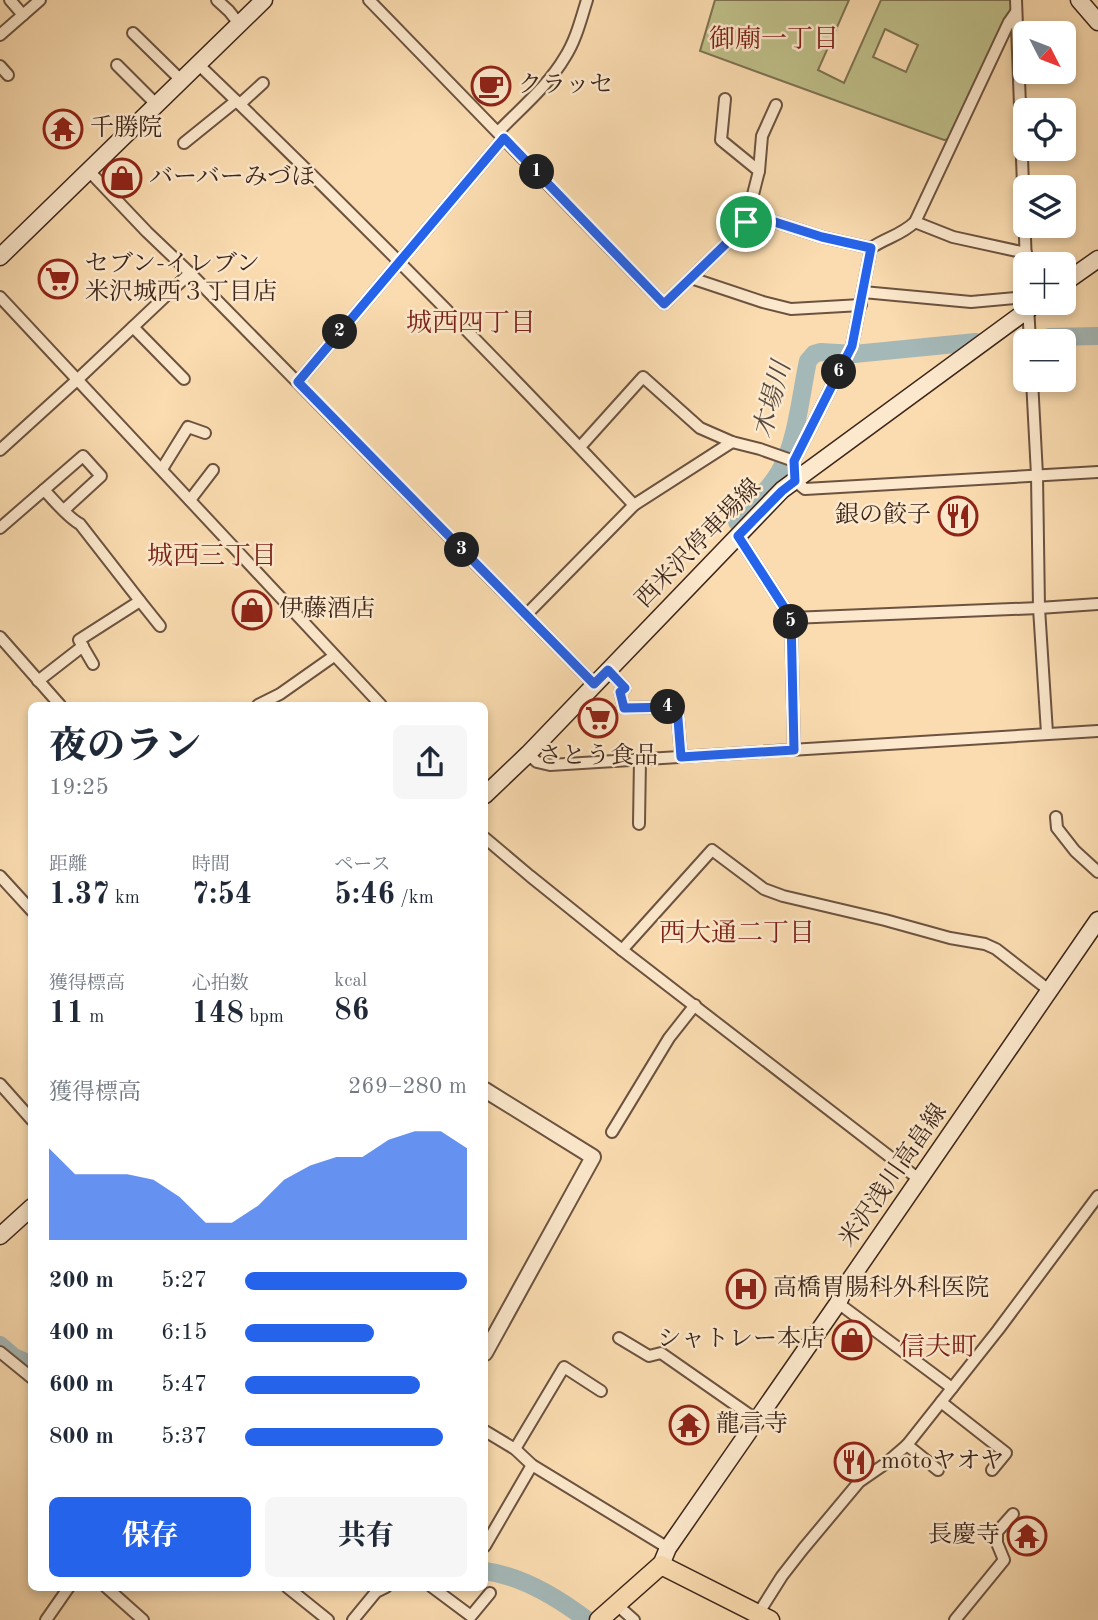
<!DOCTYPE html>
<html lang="ja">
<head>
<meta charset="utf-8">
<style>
	body { margin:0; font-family:"Old Standard TT","Noto Serif JP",serif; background:#f6f6f7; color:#1f2937; height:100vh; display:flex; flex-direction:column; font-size:26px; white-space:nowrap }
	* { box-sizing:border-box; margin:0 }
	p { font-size:23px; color:#747a83 }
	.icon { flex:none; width:38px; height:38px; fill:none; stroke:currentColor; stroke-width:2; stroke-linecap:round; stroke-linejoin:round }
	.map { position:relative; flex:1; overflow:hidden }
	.drawer { position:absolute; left:28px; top:702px; width:460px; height:889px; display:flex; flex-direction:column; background:#fff; border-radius:10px; box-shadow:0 4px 10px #0003 }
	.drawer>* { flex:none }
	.needle { width:46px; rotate:132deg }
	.fabs { position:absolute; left:1013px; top:21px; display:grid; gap:14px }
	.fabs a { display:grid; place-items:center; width:63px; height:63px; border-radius:10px; background:#fff; box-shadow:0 4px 10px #0003; font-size:35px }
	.pin { position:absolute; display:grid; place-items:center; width:60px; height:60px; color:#fff; margin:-30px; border:4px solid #fff; border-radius:50%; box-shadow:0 2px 7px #0007 }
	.km { position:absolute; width:35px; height:35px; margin:-18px; border-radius:50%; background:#222; color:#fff; font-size:19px; line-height:35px; text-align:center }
	.round { display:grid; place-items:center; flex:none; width:74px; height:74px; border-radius:10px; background:#f6f6f7 }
	.overview { display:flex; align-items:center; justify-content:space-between; height:119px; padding:0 21px }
	h1 { font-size:38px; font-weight:800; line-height:52px }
	.metrics { display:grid; grid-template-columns:repeat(3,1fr); gap:10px; height:119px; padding:7px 21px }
	.metrics div { display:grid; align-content:center }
	.metrics b { font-size:30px; font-weight:800 }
	.metrics small { font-size:19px; font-weight:400 }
	.metrics p { font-size:19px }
	.chart { height:196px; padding:14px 21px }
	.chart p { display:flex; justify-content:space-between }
	.chart svg { width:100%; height:126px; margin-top:7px; fill:#2563eb; opacity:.7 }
	.button { display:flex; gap:14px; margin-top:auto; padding:14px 21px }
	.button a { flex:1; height:80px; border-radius:10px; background:#2563eb; color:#fff; font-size:28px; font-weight:800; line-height:80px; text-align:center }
	.button a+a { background:#f6f6f7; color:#1f2937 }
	ul { padding:0 21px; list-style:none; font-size:23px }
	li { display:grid; grid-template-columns:112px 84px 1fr; align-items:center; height:52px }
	li i { height:18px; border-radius:9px; background:#2563eb }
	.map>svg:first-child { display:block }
	.green { fill:#bfc08a; stroke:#7e7252; stroke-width:2; fill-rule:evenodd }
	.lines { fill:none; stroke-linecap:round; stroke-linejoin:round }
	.river { stroke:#a4b8b7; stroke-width:18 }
	.minor-casing { stroke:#6c5340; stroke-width:14 }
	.tertiary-casing { stroke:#6c5340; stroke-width:18 }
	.secondary-casing { stroke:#3c251a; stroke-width:19 }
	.primary-casing { stroke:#3c251a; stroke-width:21 }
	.minor { stroke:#fce8cc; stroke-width:10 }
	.tertiary { stroke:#fce8cc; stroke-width:14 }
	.secondary { stroke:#fce8cc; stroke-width:16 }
	.primary { stroke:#fadcb0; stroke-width:18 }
	.route-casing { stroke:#fff; stroke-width:14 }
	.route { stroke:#2563eb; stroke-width:9 }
	.labels { text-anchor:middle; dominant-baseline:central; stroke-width:5; stroke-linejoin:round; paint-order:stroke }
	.poi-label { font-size:24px; fill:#3c251a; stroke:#fce8cc; text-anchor:start }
	.street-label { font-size:24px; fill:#3c251a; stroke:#fce8cc }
	.neighbourhood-label { font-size:26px; fill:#7a1f14; stroke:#fce8cc }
	.water-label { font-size:26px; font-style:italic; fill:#564a41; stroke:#fce8cc }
</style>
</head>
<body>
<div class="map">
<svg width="1098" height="1620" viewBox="0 0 1098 1620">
	<rect width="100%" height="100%" fill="#fadcb0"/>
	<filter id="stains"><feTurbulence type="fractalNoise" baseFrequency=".00286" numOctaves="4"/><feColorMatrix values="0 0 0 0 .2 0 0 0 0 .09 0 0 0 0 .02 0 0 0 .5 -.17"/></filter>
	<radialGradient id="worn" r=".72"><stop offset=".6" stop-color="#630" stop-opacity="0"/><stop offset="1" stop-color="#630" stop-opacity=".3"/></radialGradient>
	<path class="green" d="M715,0h134l-31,70 26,13 37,-83h133l-2,25 -52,112 -16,3 -244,-89zM885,29l33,16 -12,27 -33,-15z"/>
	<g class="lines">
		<g class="river">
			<path d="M1049,337l49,-1"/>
			<path d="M737,522c15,-17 35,-35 45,-55 15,-29 19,-74 26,-106l6,-7 7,-2 33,2 122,-12"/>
			<path d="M0,1345l14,12 18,8"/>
			<path d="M485,1571c37,5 72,26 102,49"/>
		</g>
		<defs>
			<g id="minor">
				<path d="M10,0l13,15"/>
				<path d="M217,0l12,11 11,14"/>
				<path d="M369,0l295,304 72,-70 10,-12 13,-5 63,20 49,11"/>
				<path d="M1016,0l10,264"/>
				<path d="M1016,12l-7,10 -94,200c-15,14 -28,15 -44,26l-19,98 -58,115 1,20 10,8 293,-17"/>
				<path d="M133,33l49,48"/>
				<path d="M0,35l40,-35"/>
				<path d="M117,65l40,40"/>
				<path d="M199,65c149,143 294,290 435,440"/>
				<path d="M0,66l8,9"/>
				<path d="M725,99l-4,41 38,31 -13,51"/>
				<path d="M240,104l23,-21"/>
				<path d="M498,132c23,-24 50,-46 67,-75 11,-17 16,-38 22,-57"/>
				<path d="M184,143l52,-42"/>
				<path d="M89,171l58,61 43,41 404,411"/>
				<path d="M759,171l3,-35 14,-31"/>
				<path d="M915,222l38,15 73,16"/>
				<path d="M691,278l72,24 28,7 70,-4"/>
				<path d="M863,292l108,10 55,-5"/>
				<path d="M0,297l381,408"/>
				<path d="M1028,306l2,35"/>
				<path d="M133,327l51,52"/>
				<path d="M1032,380l5,95 2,133 8,125"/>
				<path d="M298,382l206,-244"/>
				<path d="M580,447l63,-70 57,51 32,14 28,7 34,12"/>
				<path d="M0,450l77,-70 113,-107"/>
				<path d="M162,469l26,-42 17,6"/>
				<path d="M44,490c10,10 24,28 36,34l60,77 -61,39 14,24"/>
				<path d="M190,500l23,-30"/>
				<path d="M0,528l83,-72 18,20 -37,34"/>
				<path d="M738,536l53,82 3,132"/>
				<path d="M140,601l20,25"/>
				<path d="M526,615l108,-110 98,-63"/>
				<path d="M791,618l248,-10 59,-4"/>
				<path d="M0,637l60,68"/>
				<path d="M608,670l17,18 -5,4 4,16 53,-1 4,50"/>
				<path d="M38,681l45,-35"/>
				<path d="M258,705l22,-11 54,-38"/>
				<path d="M528,754l9,8 13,3 548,-34"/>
				<path d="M1056,817l1,11 18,23 23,21"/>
				<path d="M639,824l1,-65"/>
				<path d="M485,838l45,38 92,74 298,230"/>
				<path d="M0,876l32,35"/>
				<path d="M622,950l90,-100 52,39 19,7 102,24 65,18 35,6 11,5 54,42"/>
				<path d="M0,1084l32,36"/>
				<path d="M612,1132l57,-94 26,-33"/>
				<path d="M838,1303l114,85"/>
				<path d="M619,1338l30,18 12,-3 96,67"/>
				<path d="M0,1352l32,26"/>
				<path d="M941,1402l65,51 -14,17"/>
				<path d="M485,1431l30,18 17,16 136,83"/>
				<path d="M907,1445l31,25"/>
				<path d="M515,1449l49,-82 37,24"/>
				<path d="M485,1546l47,-81"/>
				<path d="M106,1587l37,33"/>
				<path d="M287,1587l41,33"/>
				<path d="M432,1587l39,29 19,-23"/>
				<path d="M617,1605l17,15"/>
				<path d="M758,1614l24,-38 21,-27 56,-67 26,-18 22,-19 91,-115 100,-134"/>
				<path d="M46,1620l23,-33"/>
				<path d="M353,1620l23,-28 10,-5"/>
				<path d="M955,1620l49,-60 -7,-17v-11l16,-18"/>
			</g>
			<path id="tertiary" d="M485,1090l108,67 -108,196"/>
			<g id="secondary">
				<path d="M1079,0l19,22"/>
				<path d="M0,257l264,-257"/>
				<path d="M1064,283l34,-24"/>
				<path d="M485,795l43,-41 254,-264 255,-187"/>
				<path d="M0,1236l32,-29"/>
				<path d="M661,1565l7,-17 170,-245 9,-19 251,-364"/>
			</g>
			<path id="primary" d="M599,1620l62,-55 109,55"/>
		</defs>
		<use href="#minor" class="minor-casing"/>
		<use href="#tertiary" class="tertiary-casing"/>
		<use href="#secondary" class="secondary-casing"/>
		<use href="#primary" class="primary-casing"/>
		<use href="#minor" class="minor"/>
		<use href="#tertiary" class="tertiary"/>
		<use href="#secondary" class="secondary"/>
		<use href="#primary" class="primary"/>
	</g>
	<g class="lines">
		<defs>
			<path id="route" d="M504,138l160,166 72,-70 10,-12 13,-5 63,20 49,11 -19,98 -58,115 1,20 -13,10 -44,45 53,82 3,132 -113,7 -4,-50 -53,1 -4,-16 5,-4 -17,-18 -14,14 -296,-302z"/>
		</defs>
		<use href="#route" class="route-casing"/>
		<use href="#route" class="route"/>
	</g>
	<defs>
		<symbol id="cafe-ring" viewBox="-11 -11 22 22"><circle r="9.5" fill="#fce8cc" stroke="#8f2418" stroke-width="1.5"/><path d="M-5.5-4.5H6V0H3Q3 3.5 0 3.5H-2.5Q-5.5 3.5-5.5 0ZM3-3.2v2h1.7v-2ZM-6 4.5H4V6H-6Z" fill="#8f2418"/></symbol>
		<symbol id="temple-ring" viewBox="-11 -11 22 22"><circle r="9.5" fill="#fce8cc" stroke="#8f2418" stroke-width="1.5"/><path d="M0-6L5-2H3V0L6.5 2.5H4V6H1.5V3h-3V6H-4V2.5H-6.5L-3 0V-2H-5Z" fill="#8f2418"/></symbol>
		<symbol id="shop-ring" viewBox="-11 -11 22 22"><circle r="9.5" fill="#fce8cc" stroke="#8f2418" stroke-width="1.5"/><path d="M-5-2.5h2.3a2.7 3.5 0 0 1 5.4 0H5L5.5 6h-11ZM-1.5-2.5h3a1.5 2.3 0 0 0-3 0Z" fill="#8f2418"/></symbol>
		<symbol id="supermarket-ring" viewBox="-11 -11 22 22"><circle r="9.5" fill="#fce8cc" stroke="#8f2418" stroke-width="1.5"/><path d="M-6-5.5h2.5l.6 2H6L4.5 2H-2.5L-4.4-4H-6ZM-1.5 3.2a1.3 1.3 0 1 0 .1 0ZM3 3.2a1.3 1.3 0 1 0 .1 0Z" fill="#8f2418"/></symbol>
		<symbol id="restaurant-ring" viewBox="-11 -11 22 22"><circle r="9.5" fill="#fce8cc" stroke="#8f2418" stroke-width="1.5"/><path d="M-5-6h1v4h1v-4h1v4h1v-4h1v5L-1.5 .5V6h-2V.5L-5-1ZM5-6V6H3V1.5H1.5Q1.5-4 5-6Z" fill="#8f2418"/></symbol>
		<symbol id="hospital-ring" viewBox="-11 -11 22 22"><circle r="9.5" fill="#fce8cc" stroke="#8f2418" stroke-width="1.5"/><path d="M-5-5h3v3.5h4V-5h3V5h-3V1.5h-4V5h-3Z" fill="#8f2418"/></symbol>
	</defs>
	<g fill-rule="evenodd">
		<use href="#cafe-ring" x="469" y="64" width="44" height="44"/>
		<use href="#temple-ring" x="41" y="107" width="44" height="44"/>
		<use href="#shop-ring" x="100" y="156" width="44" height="44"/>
		<use href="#supermarket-ring" x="36" y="257" width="44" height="44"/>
		<use href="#restaurant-ring" x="936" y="494" width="44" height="44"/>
		<use href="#shop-ring" x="230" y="588" width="44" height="44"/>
		<use href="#supermarket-ring" x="576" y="696" width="44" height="44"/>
		<use href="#hospital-ring" x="724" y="1267" width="44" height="44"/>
		<use href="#shop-ring" x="830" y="1318" width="44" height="44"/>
		<use href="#temple-ring" x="667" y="1403" width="44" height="44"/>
		<use href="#restaurant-ring" x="832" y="1440" width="44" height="44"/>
		<use href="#temple-ring" x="1005" y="1514" width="44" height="44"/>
	</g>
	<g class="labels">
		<g class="poi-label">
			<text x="518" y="86">クラッセ</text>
			<text x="90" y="129">千勝院</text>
			<text x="149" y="178">バーバーみづほ</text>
			<text x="85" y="265">セブン-イレブン<tspan x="85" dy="28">米沢城西３丁目店</tspan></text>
			<text x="931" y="516" text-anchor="end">銀の餃子</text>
			<text x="279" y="610">伊藤酒店</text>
			<text x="598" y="757" text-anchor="middle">さとう食品</text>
			<text x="773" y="1289">高橋胃腸科外科医院</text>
			<text x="825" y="1340" text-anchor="end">シャトレー本店</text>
			<text x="716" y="1425">龍言寺</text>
			<text x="881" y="1462">motoヤオヤ</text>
			<text x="1000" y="1536" text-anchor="end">長慶寺</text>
		</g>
		<g class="street-label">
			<text transform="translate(699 544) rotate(-46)">西米沢停車場線</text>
			<text transform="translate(894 1176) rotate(-55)">米沢浅川高畠線</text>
		</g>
		<g class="neighbourhood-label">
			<text x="774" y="40">御廟一丁目</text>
			<text x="471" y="324">城西四丁目</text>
			<text x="212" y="557">城西三丁目</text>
			<text x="737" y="934">西大通二丁目</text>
			<text x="938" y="1348">信夫町</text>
		</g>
		<g class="water-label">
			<text transform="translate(773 400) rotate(-75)">木場川</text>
		</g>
	</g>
	<rect width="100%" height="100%" filter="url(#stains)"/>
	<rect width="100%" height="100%" fill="url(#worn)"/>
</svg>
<div class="fabs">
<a><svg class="needle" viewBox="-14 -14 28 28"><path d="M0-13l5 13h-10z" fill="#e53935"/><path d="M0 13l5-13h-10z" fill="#747a83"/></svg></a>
<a><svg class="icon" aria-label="locate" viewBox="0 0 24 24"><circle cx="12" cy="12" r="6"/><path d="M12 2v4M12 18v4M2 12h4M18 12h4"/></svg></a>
<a><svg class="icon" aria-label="layers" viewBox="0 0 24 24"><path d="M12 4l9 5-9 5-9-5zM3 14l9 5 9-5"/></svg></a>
<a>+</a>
<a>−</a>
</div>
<div class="pin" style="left:746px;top:222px;background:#1e9e55"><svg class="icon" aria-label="arrive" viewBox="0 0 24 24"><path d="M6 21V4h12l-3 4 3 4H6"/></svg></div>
<b class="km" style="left:537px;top:172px">1</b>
<b class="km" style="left:340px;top:332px">2</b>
<b class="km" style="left:462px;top:550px">3</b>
<b class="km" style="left:668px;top:707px">4</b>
<b class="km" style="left:791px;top:622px">5</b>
<b class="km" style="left:839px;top:372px">6</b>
<section class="drawer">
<div class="overview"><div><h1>夜のラン</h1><p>19:25</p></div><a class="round"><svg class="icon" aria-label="share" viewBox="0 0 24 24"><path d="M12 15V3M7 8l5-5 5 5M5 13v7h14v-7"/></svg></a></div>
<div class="metrics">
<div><p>距離</p><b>1.37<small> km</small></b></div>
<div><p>時間</p><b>7:54</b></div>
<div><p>ペース</p><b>5:46<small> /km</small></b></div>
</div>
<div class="metrics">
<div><p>獲得標高</p><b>11<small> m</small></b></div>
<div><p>心拍数</p><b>148<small> bpm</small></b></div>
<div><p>kcal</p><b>86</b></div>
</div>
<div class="chart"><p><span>獲得標高</span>269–280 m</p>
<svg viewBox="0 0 160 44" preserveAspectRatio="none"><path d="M0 44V12L10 21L20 21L30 21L40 23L50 29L60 38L70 38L80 32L90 23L100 18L110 15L120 15L130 9L140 6L150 6L160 12V44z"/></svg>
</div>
<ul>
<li><b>200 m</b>5:27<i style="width:100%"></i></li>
<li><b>400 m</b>6:15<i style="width:58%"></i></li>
<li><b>600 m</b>5:47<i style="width:79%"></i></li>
<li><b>800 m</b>5:37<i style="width:89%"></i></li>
</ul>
<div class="button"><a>保存</a><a>共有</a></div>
</section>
</div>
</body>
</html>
